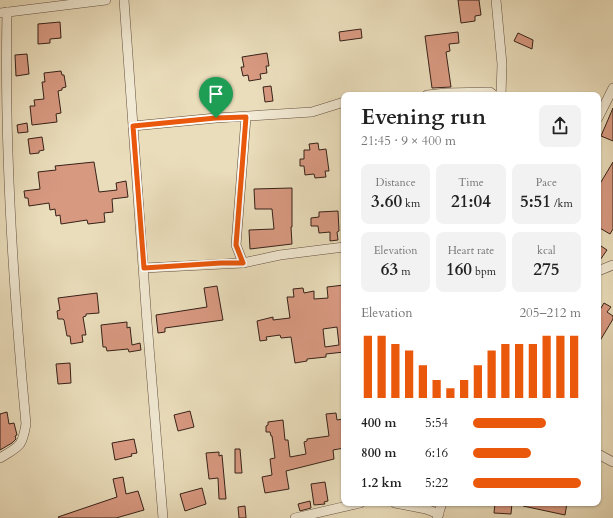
<!DOCTYPE html>
<html lang="en">
<head>
<meta charset="utf-8">
<style>
	body { margin:0; font-family:Cardo,serif; background:#f2f2f2; color:#222; height:100vh; display:flex; flex-direction:column; font-size:15px; white-space:nowrap }
	* { box-sizing:border-box; margin:0 }
	p { font-size:13px; color:#767676 }
	.icon { flex:none; width:22px; height:22px; fill:none; stroke:currentColor; stroke-width:2; stroke-linecap:round; stroke-linejoin:round }
	.map { position:relative; flex:1; overflow:hidden }
	.side { position:absolute; left:341px; top:92px; width:260px; height:414px; display:flex; flex-direction:column; background:#fff; border-radius:8px; box-shadow:0 1px 3px #0004 }
	.side>* { flex:none }
	.pin { position:absolute; display:grid; place-items:center; width:34px; height:34px; color:#fff; margin:-41px -17px; border-radius:50% 50% 50% 0; rotate:-45deg; box-shadow:0 0 4px #0007 }
	.pin .icon { rotate:45deg }
	.round { display:grid; place-items:center; flex:none; width:42px; height:42px; border-radius:8px; background:#f2f2f2 }
	.headline { display:flex; align-items:center; justify-content:space-between; height:68px; padding:0 20px }
	h1 { font-size:22px; font-weight:700; line-height:30px }
	.stats { display:grid; grid-template-columns:repeat(3,1fr); gap:6px; height:68px; padding:4px 20px }
	.stats div { display:grid; align-content:center; border-radius:8px; background:#f2f2f2; text-align:center }
	.stats b { font-size:17px; font-weight:700 }
	.stats small { font-size:11px; font-weight:400 }
	.stats p { font-size:11px }
	.chart { height:112px; padding:8px 20px }
	.chart p { display:flex; justify-content:space-between }
	.chart svg { width:100%; height:72px; margin-top:4px; stroke:#ea580c; stroke-width:6 }
	ul { padding:0 20px; list-style:none; font-size:13px }
	li { display:grid; grid-template-columns:64px 48px 1fr; align-items:center; height:30px }
	li i { height:10px; border-radius:5px; background:#ea580c }
	.map>svg:first-child { display:block }
	.building { fill:#d89981; stroke:#362118; fill-rule:evenodd }
	.lines { fill:none; stroke-linecap:round; stroke-linejoin:round }
	.minor-casing { stroke:#635041; stroke-width:10 }
	.minor { stroke:#f1e9d3; stroke-width:9 }
	.route-casing { stroke:#fff; stroke-width:8 }
	.route { stroke:#ea580c; stroke-width:5 }
</style>
</head>
<body>
<div class="map">
<svg width="613" height="518" viewBox="0 0 613 518">
	<rect width="100%" height="100%" fill="#eaddbb"/>
	<filter id="stains"><feTurbulence type="fractalNoise" baseFrequency=".005" numOctaves="4"/><feColorMatrix values="0 0 0 0 .2 0 0 0 0 .09 0 0 0 0 .02 0 0 0 .5 -.17"/></filter>
	<radialGradient id="worn" r=".72"><stop offset=".6" stop-color="#630" stop-opacity="0"/><stop offset="1" stop-color="#630" stop-opacity=".3"/></radialGradient>
	<g class="building">
		<path d="M458,0h21l2,15 -6,1v5l-14,2z"/>
		<path d="M60,22l1,16 -11,1v4l-12,1v-20z"/>
		<path d="M361,29l1,9 -22,3 -1,-9z"/>
		<path d="M458,32l1,11 -10,1 1,7 -4,1 5,35 -19,1 -7,-52z"/>
		<path d="M518,33l15,7 -1,9 -18,-8z"/>
		<path d="M267,53l2,13h-3l1,7 -7,1 1,5 -12,2 -1,-6 -5,1 -2,-9h3l-2,-10z"/>
		<path d="M27,54l2,20 -13,2 -1,-21z"/>
		<path d="M61,71l1,4h2l2,12 -4,1v2l-4,1 3,22 -5,1 1,8 -25,3 -2,-19h5l-1,-6 10,-1 -2,-17h3l-1,-9z"/>
		<path d="M271,86l2,15 -8,1 -2,-15z"/>
		<path d="M613,108v33l-12,-5z"/>
		<path d="M27,123l1,9 -10,1 -1,-8z"/>
		<path d="M42,137l2,13 -5,1v2l-9,1 -2,-15z"/>
		<path d="M318,143l1,7 7,-1 3,22h-4l1,6 -11,1 -1,-4 -9,1 -1,-9h-4v-7h4v-9h6l-1,-6z"/>
		<path d="M94,162l5,30 18,-2 -1,-7 10,-2 2,16 -16,2 1,13 -9,1 1,9 -17,2 -1,-4 -26,4 -1,-9 -4,1 -1,-7 -5,1 -1,-7 -20,3 -1,-8h-3l-1,-7 16,-2 -2,-17 18,-2 -1,-4z"/>
		<path d="M613,162v67l-3,5 -12,-7v-40z"/>
		<path d="M292,188v39h-1l1,17 -42,5 -1,-19 25,-1 -2,-20h-17l-1,-20z"/>
		<path d="M338,211l1,20 -2,1 1,8 -8,1v-9l-11,1 -1,-7h-7v-8l8,-1v-5z"/>
		<path d="M598,244l9,6 -9,13z"/>
		<path d="M344,285v67l-18,2v3l-19,2v2l-12,2 -4,-26 -10,1 -1,-3 -14,2 1,3 -7,1 -3,-20 16,-4v3l17,-2 -3,-21h7l-1,-8 10,-1 1,5 10,-2v8l14,-1 -1,-11zM337,327l2,18 -14,2 -2,-18z"/>
		<path d="M217,286l6,34 -58,8v4l-7,1 -2,-18 51,-8 -3,-19z"/>
		<path d="M97,293l2,20 -13,1v2l-3,1 3,18h-4l1,7 -12,2 -1,-8h-3l-3,-16 -1,-1h-5l-1,-8 3,-1 -2,-12z"/>
		<path d="M604,303l7,4 -4,5 6,4v3l-15,25v-31z"/>
		<path d="M127,322v6l3,-1 2,18 8,-2 1,7 -12,2 -1,-3 -21,2 -1,-4h-3l-2,-22z"/>
		<path d="M70,363l1,20 -13,1 -2,-20z"/>
		<path d="M190,411l4,16 -16,4 -4,-16z"/>
		<path d="M7,412l2,12 5,-1 3,12 -2,1 1,3 -4,4 -12,7v-36z"/>
		<path d="M336,413l1,7 6,-1 1,29 -11,2 1,9 -48,12 3,18 -24,4 -3,-16 10,-2 -2,-16 5,-1 -3,-22h-1l-1,-4h-4v-6l2,-1v-3l15,-2 2,20h3l2,17 16,-3 -2,-12 3,-1v-2l22,-3 -3,-22z"/>
		<path d="M134,439l3,14 -6,1 1,2 -17,4 -3,-17z"/>
		<path d="M235,449h5l2,24h-7z"/>
		<path d="M219,452v4l3,-1 4,44h-7l-1,-21 -9,1 -3,-26z"/>
		<path d="M123,477l3,17 12,-3 6,19 -28,8h-57l-1,-1 59,-20 -4,-18z"/>
		<path d="M325,482l3,19 -4,1 1,2 -11,1 -3,-21z"/>
		<path d="M202,488l4,16 -21,7 -5,-17z"/>
		<path d="M310,501l1,7 -11,3 -2,-7z"/>
		<path d="M495,503h17l-1,11 -17,-1z"/>
		<path d="M523,503h44l-2,12 -42,-9z"/>
		<path d="M245,506l1,12h-7l-1,-11z"/>
	</g>
	<g class="lines">
		<defs>
			<g id="minor">
				<path d="M124,0l23,322 16,196"/>
				<path d="M496,0l6,64 -1,31"/>
				<path d="M0,13l106,-13"/>
				<path d="M427,95l19,-2 44,-1 4,3"/>
				<path d="M598,118l15,-30"/>
				<path d="M133,126l83,-8 96,-6 32,-10"/>
				<path d="M243,263l-7,-18 10,-128"/>
				<path d="M144,268l99,-5 37,-8 64,-8"/>
				<path d="M598,271l15,-6"/>
				<path d="M598,454l15,8"/>
				<path d="M0,458c20,-12 22,-11 26,-34 -13,-137 -22,-275 -19,-412"/>
				<path d="M395,503l31,6 13,5"/>
				<path d="M295,518l65,-15"/>
				<path d="M437,518l5,-15"/>
			</g>
		</defs>
		<use href="#minor" class="minor-casing"/>
		<use href="#minor" class="minor"/>
	</g>
	<g class="lines">
		<defs>
			<path id="route" d="M246,117l-10,128 7,18h-22l-77,5 -11,-142 83,-8z"/>
		</defs>
		<use href="#route" class="route-casing"/>
		<use href="#route" class="route"/>
	</g>
	<rect width="100%" height="100%" filter="url(#stains)"/>
	<rect width="100%" height="100%" fill="url(#worn)"/>
</svg>
<div class="pin" style="left:216px;top:118px;background:#1e9e55"><svg class="icon" aria-label="arrive" viewBox="0 0 24 24"><path d="M6 21V4h12l-3 4 3 4H6"/></svg></div>
<section class="side">
<div class="headline"><div><h1>Evening run</h1><p>21:45 · 9 × 400 m</p></div><a class="round"><svg class="icon" aria-label="share" viewBox="0 0 24 24"><path d="M12 15V3M7 8l5-5 5 5M5 13v7h14v-7"/></svg></a></div>
<div class="stats">
<div><p>Distance</p><b>3.60<small> km</small></b></div>
<div><p>Time</p><b>21:04</b></div>
<div><p>Pace</p><b>5:51<small> /km</small></b></div>
</div>
<div class="stats">
<div><p>Elevation</p><b>63<small> m</small></b></div>
<div><p>Heart rate</p><b>160<small> bpm</small></b></div>
<div><p>kcal</p><b>275</b></div>
</div>
<div class="chart"><p><span>Elevation</span>205–212 m</p>
<svg viewBox="0 0 160 44" preserveAspectRatio="none"><path d="M5 44V6M15 44V6M25 44V11M35 44V15M45 44V24M55 44V33M65 44V38M75 44V33M85 44V24M95 44V15M105 44V11M115 44V11M125 44V11M135 44V6M145 44V6M155 44V6"/></svg>
</div>
<ul>
<li><b>400 m</b>5:54<i style="width:68%"></i></li>
<li><b>800 m</b>6:16<i style="width:54%"></i></li>
<li><b>1.2 km</b>5:22<i style="width:100%"></i></li>
</ul>
</section>
</div>
</body>
</html>
